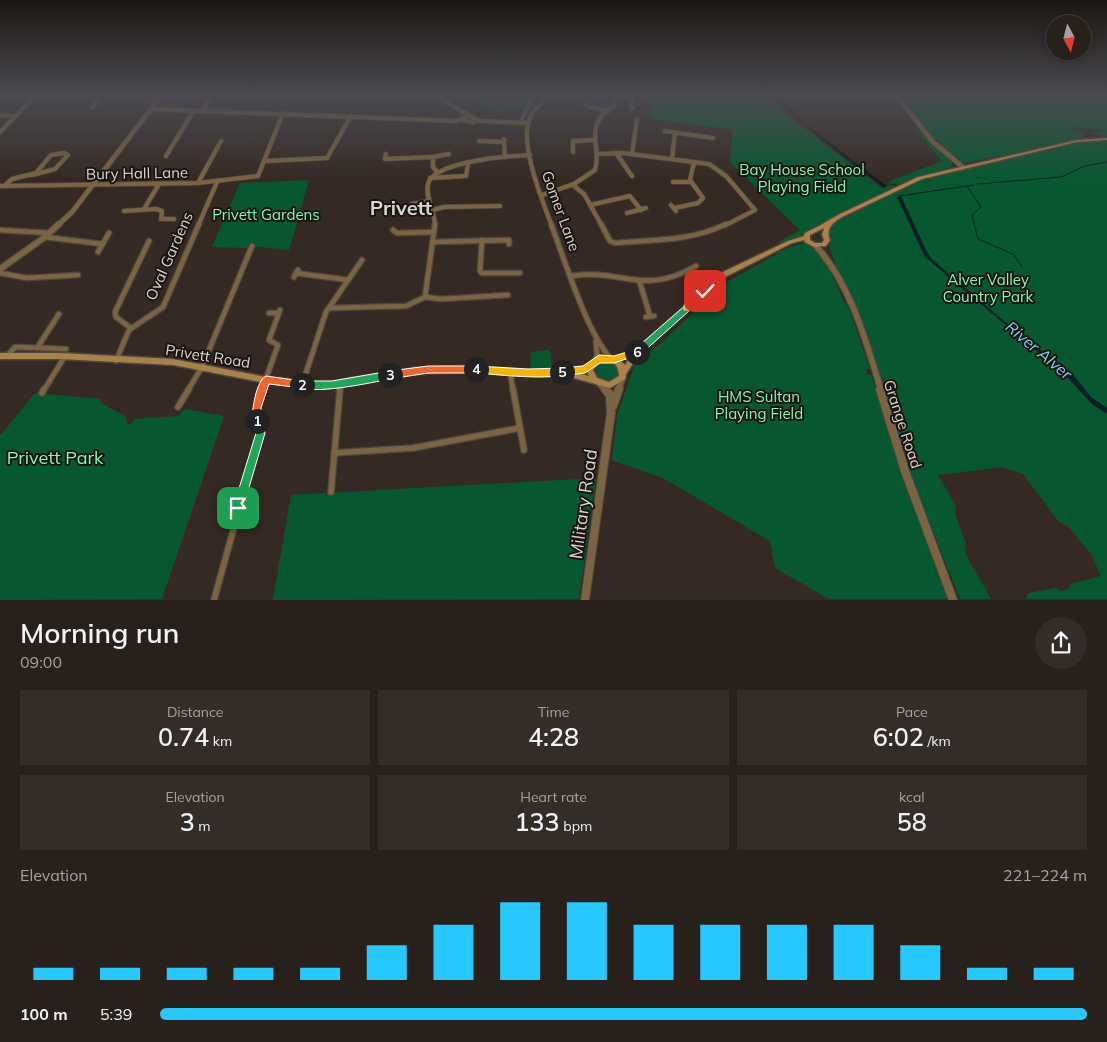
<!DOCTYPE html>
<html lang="en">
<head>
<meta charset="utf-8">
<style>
	body { margin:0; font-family:Mulish,sans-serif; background:#342d27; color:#f1f3f6; height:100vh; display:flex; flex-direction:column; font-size:19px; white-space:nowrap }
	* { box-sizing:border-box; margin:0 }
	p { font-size:16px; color:#a5a3a2 }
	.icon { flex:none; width:28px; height:28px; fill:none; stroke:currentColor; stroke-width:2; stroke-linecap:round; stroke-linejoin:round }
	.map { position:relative; height:600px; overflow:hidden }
	.sheet { display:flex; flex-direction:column; background:#28201a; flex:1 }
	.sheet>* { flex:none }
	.needle { width:32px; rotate:173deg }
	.tools { position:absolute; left:1046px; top:15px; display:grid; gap:10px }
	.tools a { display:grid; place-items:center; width:45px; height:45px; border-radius:50%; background:#28201a; box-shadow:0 2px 12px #0003,0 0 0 1px #443e39; font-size:25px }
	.pin { position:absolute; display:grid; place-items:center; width:42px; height:42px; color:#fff; margin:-21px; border-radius:10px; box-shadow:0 2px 8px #0006 }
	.km { position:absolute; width:25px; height:25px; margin:-12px; border-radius:50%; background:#222; color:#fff; font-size:14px; line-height:25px; text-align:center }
	.round { display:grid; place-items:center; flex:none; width:52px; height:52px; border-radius:26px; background:#342d27 }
	.overview { display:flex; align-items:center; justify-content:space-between; height:85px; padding:0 20px }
	h1 { font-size:28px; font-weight:600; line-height:38px }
	.figures { display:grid; grid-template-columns:repeat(3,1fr); gap:8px; height:85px; padding:5px 20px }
	.figures div { display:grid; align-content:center; border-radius:0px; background:#342d27; text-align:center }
	.figures b { font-size:25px; font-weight:600 }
	.figures small { font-size:14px; font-weight:400 }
	.figures p { font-size:14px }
	.chart { height:140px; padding:10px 20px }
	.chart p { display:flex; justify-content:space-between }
	.chart svg { width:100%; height:90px; margin-top:5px; stroke:#27c8ff; stroke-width:6 }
	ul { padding:0 20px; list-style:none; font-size:16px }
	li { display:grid; grid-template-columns:80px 60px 1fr; align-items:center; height:38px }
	li i { height:12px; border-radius:6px; background:#27c8ff }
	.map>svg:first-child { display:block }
	.green { fill:#075830 }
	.water { fill:#0f1f25 }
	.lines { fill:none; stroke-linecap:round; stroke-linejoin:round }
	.stream { stroke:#0f1f25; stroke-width:1 }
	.minor-far2-casing { stroke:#50453f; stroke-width:5.5 }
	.minor-far1-casing { stroke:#50453f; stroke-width:7 }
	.minor-casing { stroke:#50453f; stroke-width:8 }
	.tertiary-far2-casing { stroke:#50453f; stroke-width:6 }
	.tertiary-far1-casing { stroke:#50453f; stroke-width:8 }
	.tertiary-casing { stroke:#50453f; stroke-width:10 }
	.secondary-casing { stroke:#50453f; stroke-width:3 }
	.minor-far2 { stroke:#7b6443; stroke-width:4 }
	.minor-far1 { stroke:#7b6443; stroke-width:4.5 }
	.minor { stroke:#7b6443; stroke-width:5.5 }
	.tertiary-far2 { stroke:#7b6443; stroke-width:4.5 }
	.tertiary-far1 { stroke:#7b6443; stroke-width:5.5 }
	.tertiary { stroke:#7b6443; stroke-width:8 }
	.secondary { fill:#a7834b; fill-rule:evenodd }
	.split-1 { fill:#22a559; stroke:#fff }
	.split-2 { fill:#f0652b; stroke:#fff }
	.split-3 { fill:#22a559; stroke:#fff }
	.split-4 { fill:#f0652b; stroke:#fff }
	.split-5 { fill:#f5b400; stroke:#fff }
	.split-6 { fill:#f5b400; stroke:#fff }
	.split-7 { fill:#22a559; stroke:#fff }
	.split-8 { fill:#f5b400; stroke:#fff }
	.labels { text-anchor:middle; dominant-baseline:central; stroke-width:4; stroke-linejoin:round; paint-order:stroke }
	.park-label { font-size:15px; fill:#7ffcaf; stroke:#191411 }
	.street-label { font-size:15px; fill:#dbd4cf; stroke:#191411 }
	.water-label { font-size:16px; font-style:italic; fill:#7ed2f3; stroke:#191411 }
	.near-park-label { font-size:18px; fill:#7ffcaf; stroke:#191411 }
	.near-street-label { font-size:18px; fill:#dbd4cf; stroke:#191411 }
	.district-label { font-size:20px; font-weight:bold; fill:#dbd4cf; stroke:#191411 }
</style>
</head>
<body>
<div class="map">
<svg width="1107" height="600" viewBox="0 0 1107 600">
	<rect width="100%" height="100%" fill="#352a23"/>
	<g class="green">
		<path d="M471,96h59l-6,12 -27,4z"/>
		<path d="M650,96h118l19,19 95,73 8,-3 6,2 -100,51 -14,5 -4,-1 22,-12 -70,-68 3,-32 -81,-11z"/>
		<path d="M922,96h185v41l-13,-2 1,-3 6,1 -1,-3 -29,-3 1,3 11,3 3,5 -121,25 -8,-3 -19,-15 1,-3 -10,-8 -19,-25 2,-4 -6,-5z"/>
		<path d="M915,127l39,34 -4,7 -35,10 -16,7 -9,-2v-2l52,-20 -28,-32z"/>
		<path d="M1107,140v459h-81l2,-6 28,-5 5,3 8,-2 1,-5 31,-8 -10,-22 -22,-27 -10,-5 -36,-48 -21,-7 -64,8 18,31 -1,8 11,29 -1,10 26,46h-31l-57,-143 5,-3 -7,-24 1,13 -3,1 -50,-148v-5c-10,-20 -23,-38 -20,-62l12,-9 4,1 -2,-2 80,-39 155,-37z"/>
		<path d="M309,180l-20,70 -37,-4 -4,2 -36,-1 28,-64z"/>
		<path d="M800,244h7l11,5 17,32 8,20 6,7 21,61 -4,1 1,4 5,2 34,110 43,113h-120l-54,-31 -5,-27 -107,-63 -51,-18 5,-45 18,-51 24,-19 66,-62 52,-29 -3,-1z"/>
		<path d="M550,350l2,18h-22l1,-16z"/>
		<circle cx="607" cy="372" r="11"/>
		<path d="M35,393l66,6 -1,3 26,15 1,7h4l3,-5 45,-3 6,-7 39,7 -62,183 -162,1v-164z"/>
		<path d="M596,478l-17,121 -306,1 18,-105z"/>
	</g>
	<g class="water">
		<path d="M770,96h8l26,27 83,63 -3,2c-39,-30 -77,-60 -114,-92z"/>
		<path d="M901,196l26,56 5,7 66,57 77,61 16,20 16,11v6l-15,-10 -26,-28 -141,-119 -28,-60z"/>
	</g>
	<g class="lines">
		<g class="stream">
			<path d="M978,184l83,-7 24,-11 22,-4"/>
			<path d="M967,186l14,21 -9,8 6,24 35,15 9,13"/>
			<path d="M899,196l75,-11"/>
		</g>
		<defs>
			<g id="minor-far2">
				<path d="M436,96l43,25 49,2"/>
				<path d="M549,96c-8,6 -16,14 -20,24 -9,26 13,80 23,106"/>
				<path d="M632,97v11"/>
				<path d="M615,98h17"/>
				<path d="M586,106l22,5"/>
				<path d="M92,107l9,-11"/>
				<path d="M150,109l307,12 12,-6"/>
				<path d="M203,111l9,-15"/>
				<path d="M0,115l15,1"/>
				<path d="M522,119l11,-23"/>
				<path d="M462,120l12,2"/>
				<path d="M665,131l48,7"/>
				<path d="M0,132l35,-36"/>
				<path d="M504,139l1,18"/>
				<path d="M479,141l25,1"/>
				<path d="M573,152v-11l22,-1"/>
				<path d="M616,153l16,23"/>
				<path d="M386,154l-1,5 48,-2v10l4,5"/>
				<path d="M597,154l26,-1 86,11 17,12 29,34 -31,16"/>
				<path d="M632,154l5,-35"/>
				<path d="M166,156l27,-44"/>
				<path d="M433,157l16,-3"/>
				<path d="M672,159l3,-26"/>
				<path d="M265,161l62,-3 24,-42"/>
				<path d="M430,178l36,-2 2,-12"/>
				<path d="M673,182h18"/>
				<path d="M198,183l23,-42"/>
				<path d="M0,186l198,-3 60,-7 25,-63"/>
				<path d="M4,186l8,-7 24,-6 15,-18 13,-2 4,2 -13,14 -23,6"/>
				<path d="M574,186l10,8 18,32"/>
				<path d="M542,195l32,-11 21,-14c6,-17 -6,-36 5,-52 3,-5 10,-9 15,-13l-1,-9"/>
				<path d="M412,204l17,-3"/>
				<path d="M590,205l40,-9 11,14"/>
				<path d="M671,205l5,6"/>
				<path d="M675,208l23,-5 5,-5 -13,-18 4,-18"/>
				<path d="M144,209l15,-25"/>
				<path d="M432,210l12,-3 56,-1"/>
				<path d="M124,211l32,-2 6,2 -1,8h13"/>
				<path d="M627,213l19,-5"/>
				<path d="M198,226l19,-44"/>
				<path d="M435,226c0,-15 -10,-28 -7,-42 6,-23 81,-28 102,-29"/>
			</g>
			<g id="minor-far1">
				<path d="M551,224c15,39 34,104 59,134"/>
				<path d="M601,224l9,17 5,2c36,-3 78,-2 111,-19"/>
				<path d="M0,230l49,3"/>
				<path d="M393,230l4,3 37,-1"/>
				<path d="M45,237l57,7"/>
				<path d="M482,240l-2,31 2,2h38"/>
				<path d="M433,242l76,-2v4"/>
				<path d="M98,252l11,-19"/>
				<path d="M0,273l27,5 51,-3"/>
				<path d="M296,273l52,7"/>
				<path d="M572,276c50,-8 70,21 124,-10"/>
				<path d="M294,277l4,-7"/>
				<path d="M640,283l10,33"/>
				<path d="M425,297l16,2 67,-4"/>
				<path d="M330,308l76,-2 19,-9 10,-73"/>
				<path d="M269,313h10"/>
				<path d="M646,317l8,-1"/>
				<path d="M131,328l-15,-11 -1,-5 34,-71"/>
				<path d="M37,348l22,-34"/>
				<path d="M7,356l8,-9 51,2"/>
				<path d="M116,361l13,-31 34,-23 36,-83"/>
				<path d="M594,362l3,-6 -1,-15"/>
				<path d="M510,372l3,18"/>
				<path d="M302,385l24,-73 36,-52"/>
				<path d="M44,390l21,-34"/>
				<path d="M188,390l14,-23 50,-121"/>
				<path d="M262,390l16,-45 -9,-5 11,-30"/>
				<path d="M339,390l1,-6"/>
			</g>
			<g id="minor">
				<path d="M513,389l11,61"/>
				<path d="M42,393l2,-4"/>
				<path d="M178,407l11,-18"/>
				<path d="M334,453l79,-5 107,-20"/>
				<path d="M331,492l9,-103"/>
				<path d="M214,600l46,-167 -3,-27 6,-17"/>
			</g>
			<g id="tertiary-far2">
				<path d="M897,96l36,46 30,25"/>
				<path d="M57,226l15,-14 89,-116"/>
			</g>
			<g id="tertiary-far1">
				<path d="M816,246c35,39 50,95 65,144"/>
				<path d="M0,269l45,-32 14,-13"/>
				<path d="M599,383l7,7"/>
				<path d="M618,390l5,-13"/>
			</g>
			<g id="tertiary">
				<path d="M880,389l25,82 48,129"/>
				<path d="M613,406l6,-17"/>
				<path d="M585,600l26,-187 -1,-18 -5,-6"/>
			</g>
			<path id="secondary" d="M1107,138v2l-30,2 -155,37 -78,37c-10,6 -19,11 -14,24l-4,6 -12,1 -9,-5 -1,-2 -12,3 -65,33 -88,78 -13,20 -1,5 -15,9 -36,-10 -109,-6 -51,2 -92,15 -56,-6 -93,-18 -113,-6h-60v-6h60l113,6 93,18 56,6 92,-15 51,-2 101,6 1,-3 17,-3 6,-2 5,-5 5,-3 7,-1 6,2 21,-6 89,-79 65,-31 16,-5 1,-3 14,-7 21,-12 78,-37 159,-37zM824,228l-2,6 2,6 -2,3h-7l-5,-3v-5zM630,357l-5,8 -5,-5zM604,361c11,0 14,4 15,15l-10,6 -12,-4 -4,-8 4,-5zM587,371l2,5 -12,-3z"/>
		</defs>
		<use href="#minor-far2" class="minor-far2-casing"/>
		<use href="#minor-far1" class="minor-far1-casing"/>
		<use href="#minor" class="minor-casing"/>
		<use href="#tertiary-far2" class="tertiary-far2-casing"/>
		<use href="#tertiary-far1" class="tertiary-far1-casing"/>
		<use href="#tertiary" class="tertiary-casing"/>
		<use href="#secondary" class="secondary-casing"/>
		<use href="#minor-far2" class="minor-far2"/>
		<use href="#minor-far1" class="minor-far1"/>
		<use href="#minor" class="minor"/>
		<use href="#tertiary-far2" class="tertiary-far2"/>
		<use href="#tertiary-far1" class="tertiary-far1"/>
		<use href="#tertiary" class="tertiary"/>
		<use href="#secondary" class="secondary"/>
	</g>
	<linearGradient id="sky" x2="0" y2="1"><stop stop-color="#1d1713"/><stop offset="0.53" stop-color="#4b4a50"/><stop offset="1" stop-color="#4b4a50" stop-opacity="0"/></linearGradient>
	<rect width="1107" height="180" fill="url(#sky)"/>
	<path class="split-1" d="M257,417l4,1 4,15 -22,75 -5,5 -5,-5 23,-75 -4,-12z"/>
	<path class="split-2" d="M266,376l36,5 5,4 -5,3 -33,-4 -8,24 1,13 -5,4 -5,-4c0,-11 4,-40 14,-45z"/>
	<path class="split-3" d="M390,371l5,4 -5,4c-16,3 -83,18 -92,6l4,-4h30z"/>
	<path class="split-4" d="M428,366h48l5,3 -5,4h-48l-38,6 -4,-4 4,-4z"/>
	<path class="split-5" d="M476,366l52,3 34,-1 4,4c-8,10 -74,2 -90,1l-4,-4z"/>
	<path class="split-6" d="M637,349l4,1v4l-27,9h-14l-15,10 -23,3 -5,-4 5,-4 21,-2 16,-11 15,1z"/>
	<path class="split-7" d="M687,304l3,1v5l-49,44h-7v-4z"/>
	<path class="split-8" d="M705,288l4,3 -19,19h-6v-5z"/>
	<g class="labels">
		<g class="park-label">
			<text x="802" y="169">Bay House School<tspan x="802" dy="17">Playing Field</tspan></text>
			<text x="266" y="214">Privett Gardens</text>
			<text x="988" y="279">Alver Valley<tspan x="988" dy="17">Country Park</tspan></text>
			<text x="759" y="396">HMS Sultan<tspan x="759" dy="17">Playing Field</tspan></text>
		</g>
		<g class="street-label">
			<text transform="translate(137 173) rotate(-1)">Bury Hall Lane</text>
			<text transform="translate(561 211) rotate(70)">Gomer Lane</text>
			<text transform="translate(169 256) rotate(-66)">Oval Gardens</text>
			<text transform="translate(208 356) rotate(9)">Privett Road</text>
			<text transform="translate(903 424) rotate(72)">Grange Road</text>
		</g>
		<g class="water-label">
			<text transform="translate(1039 350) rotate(40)">River Alver</text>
		</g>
		<g class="near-park-label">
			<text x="55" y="457">Privett Park</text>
		</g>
		<g class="near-street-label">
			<text transform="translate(583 504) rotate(-82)">Military Road</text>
		</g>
		<g class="district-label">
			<text x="401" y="207">Privett</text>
		</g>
	</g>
</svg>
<div class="tools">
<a><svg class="needle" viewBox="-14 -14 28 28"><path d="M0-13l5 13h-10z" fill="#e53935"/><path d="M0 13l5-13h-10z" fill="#a5a3a2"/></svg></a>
</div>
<div class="pin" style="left:238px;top:508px;background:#1e9e55"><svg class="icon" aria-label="arrive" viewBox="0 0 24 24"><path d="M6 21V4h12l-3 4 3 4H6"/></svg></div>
<div class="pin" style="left:705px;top:291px;background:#d93025"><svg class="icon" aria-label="check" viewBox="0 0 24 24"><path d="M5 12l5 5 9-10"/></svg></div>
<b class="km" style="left:257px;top:421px">1</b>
<b class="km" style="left:302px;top:385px">2</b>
<b class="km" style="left:390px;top:375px">3</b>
<b class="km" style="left:476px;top:369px">4</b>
<b class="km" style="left:562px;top:372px">5</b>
<b class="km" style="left:637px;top:352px">6</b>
</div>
<section class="sheet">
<div class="overview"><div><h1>Morning run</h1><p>09:00</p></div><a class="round"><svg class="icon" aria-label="share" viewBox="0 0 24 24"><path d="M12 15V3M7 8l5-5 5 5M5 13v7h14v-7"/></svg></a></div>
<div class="figures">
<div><p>Distance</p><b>0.74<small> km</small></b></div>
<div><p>Time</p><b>4:28</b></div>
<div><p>Pace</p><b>6:02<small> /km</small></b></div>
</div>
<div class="figures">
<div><p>Elevation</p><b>3<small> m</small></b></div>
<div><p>Heart rate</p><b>133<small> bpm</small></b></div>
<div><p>kcal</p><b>58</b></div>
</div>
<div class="chart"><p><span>Elevation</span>221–224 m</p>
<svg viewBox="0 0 160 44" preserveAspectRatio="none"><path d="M5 44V38M15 44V38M25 44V38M35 44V38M45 44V38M55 44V27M65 44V17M75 44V6M85 44V6M95 44V17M105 44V17M115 44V17M125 44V17M135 44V27M145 44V38M155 44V38"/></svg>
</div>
<ul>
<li><b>100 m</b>5:39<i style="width:100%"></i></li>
</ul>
</section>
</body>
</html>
